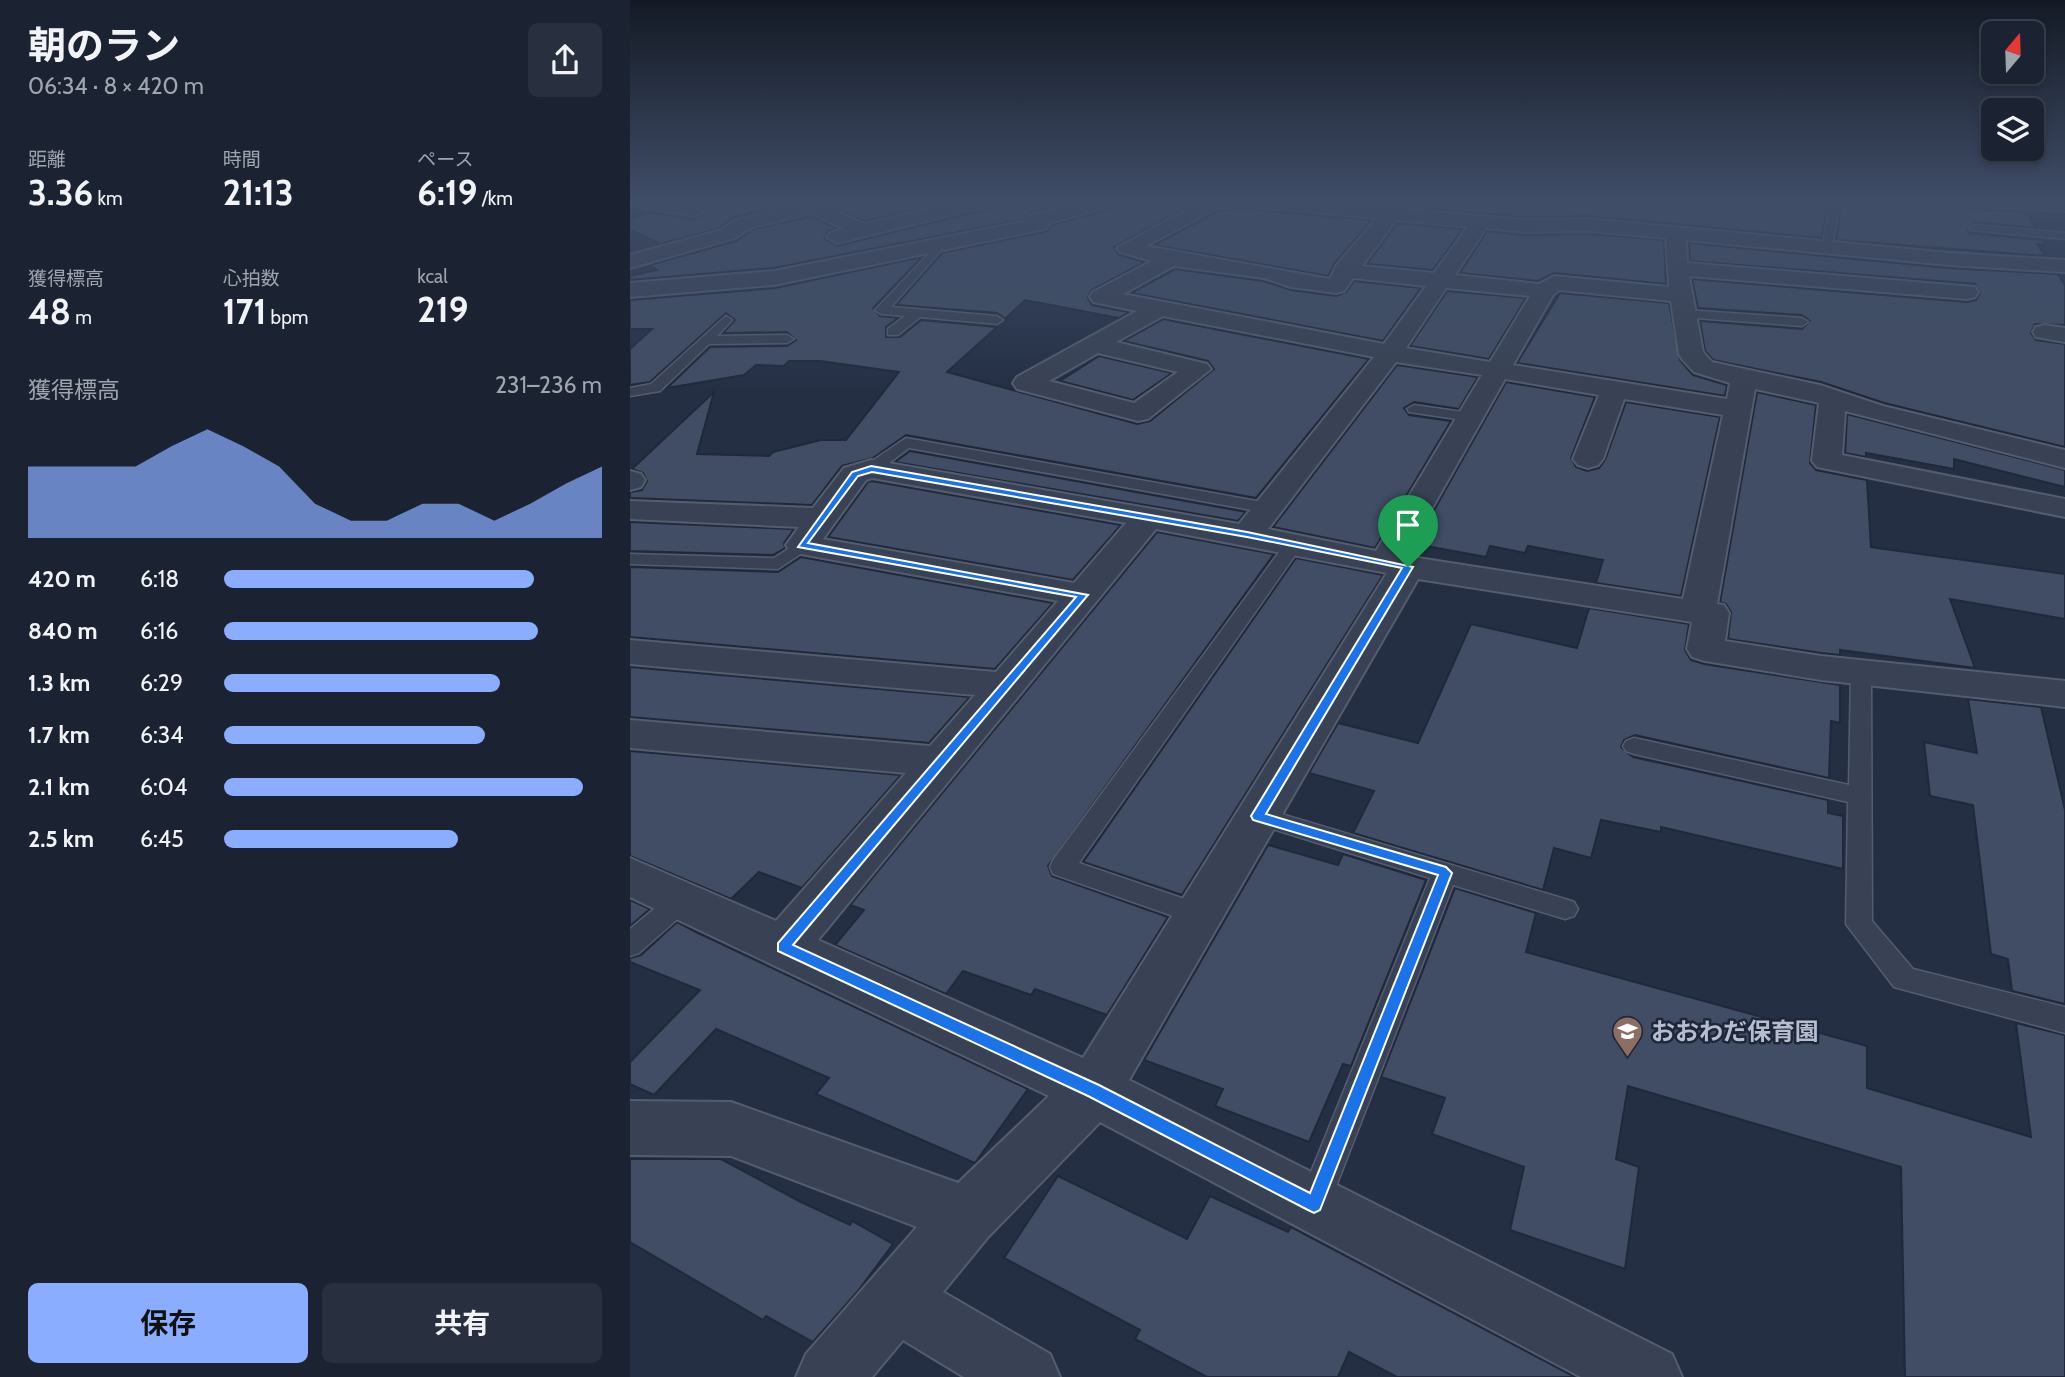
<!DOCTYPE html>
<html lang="ja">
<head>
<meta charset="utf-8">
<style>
	body { margin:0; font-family:Cabin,"Noto Sans JP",sans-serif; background:#282f3f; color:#f1f3f6; height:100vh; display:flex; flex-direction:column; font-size:26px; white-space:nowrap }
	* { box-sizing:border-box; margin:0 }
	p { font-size:23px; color:#a0a4ac }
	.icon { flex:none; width:38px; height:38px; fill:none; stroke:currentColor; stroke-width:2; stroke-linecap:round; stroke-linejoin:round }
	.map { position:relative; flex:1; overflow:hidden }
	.sheet { display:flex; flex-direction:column; background:#1b2333; width:630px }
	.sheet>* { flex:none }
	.needle { width:46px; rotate:19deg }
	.buttons { position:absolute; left:1351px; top:21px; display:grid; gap:14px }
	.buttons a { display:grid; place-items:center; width:63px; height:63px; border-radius:10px; background:#1b2333; box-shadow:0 4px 10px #0003,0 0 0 2px #39404e; font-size:35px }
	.pin { position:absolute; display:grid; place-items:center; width:60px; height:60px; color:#fff; margin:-72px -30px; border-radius:50% 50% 50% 0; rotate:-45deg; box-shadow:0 0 7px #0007 }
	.pin .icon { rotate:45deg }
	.round { display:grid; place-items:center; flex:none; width:74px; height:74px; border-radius:10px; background:#282f3f }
	.headline { display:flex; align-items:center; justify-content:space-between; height:119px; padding:0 28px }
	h1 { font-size:38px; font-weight:700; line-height:52px }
	.stats { display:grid; grid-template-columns:repeat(3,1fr); gap:10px; height:119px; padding:7px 28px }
	.stats div { display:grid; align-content:center }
	.stats b { font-size:35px; font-weight:700 }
	.stats small { font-size:19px; font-weight:400 }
	.stats p { font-size:19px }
	.chart { height:196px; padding:14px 28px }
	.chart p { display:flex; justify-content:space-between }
	.chart svg { width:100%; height:126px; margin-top:7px; fill:#8aadff; opacity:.7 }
	.cta { display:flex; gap:14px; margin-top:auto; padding:14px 28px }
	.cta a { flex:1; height:80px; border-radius:10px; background:#8aadff; color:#111; font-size:28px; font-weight:700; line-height:80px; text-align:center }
	.cta a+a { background:#282f3f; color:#f1f3f6 }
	ul { padding:0 28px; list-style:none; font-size:23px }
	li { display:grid; grid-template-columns:112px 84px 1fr; align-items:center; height:52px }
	li i { height:18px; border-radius:9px; background:#8aadff }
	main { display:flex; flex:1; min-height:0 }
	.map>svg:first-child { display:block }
	.green { fill:#263f45 }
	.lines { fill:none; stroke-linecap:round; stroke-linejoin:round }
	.stream { fill:#37496d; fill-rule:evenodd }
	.building { fill:#404d64; stroke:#20293b; stroke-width:2 }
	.service-casing { stroke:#545d6e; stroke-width:3 }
	.minor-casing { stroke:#545d6e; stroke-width:4 }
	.service { fill:#394254; fill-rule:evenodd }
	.minor { fill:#394254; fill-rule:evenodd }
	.route { fill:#1a73e8; stroke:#fff; stroke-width:2; fill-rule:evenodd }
	.labels { text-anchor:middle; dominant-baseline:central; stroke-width:5; stroke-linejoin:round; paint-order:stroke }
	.near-poi-label { font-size:24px; font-weight:bold; fill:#b6bdcd; stroke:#1e2739; text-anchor:start }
</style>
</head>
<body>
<main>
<section class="sheet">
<div class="headline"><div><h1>朝のラン</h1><p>06:34 · 8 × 420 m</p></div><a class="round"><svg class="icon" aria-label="share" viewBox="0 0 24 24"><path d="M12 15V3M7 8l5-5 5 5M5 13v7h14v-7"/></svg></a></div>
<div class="stats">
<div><p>距離</p><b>3.36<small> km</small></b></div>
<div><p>時間</p><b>21:13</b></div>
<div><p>ペース</p><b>6:19<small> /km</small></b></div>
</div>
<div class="stats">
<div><p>獲得標高</p><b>48<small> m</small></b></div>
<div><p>心拍数</p><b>171<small> bpm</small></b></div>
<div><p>kcal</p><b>219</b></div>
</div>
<div class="chart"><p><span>獲得標高</span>231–236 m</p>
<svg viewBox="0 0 160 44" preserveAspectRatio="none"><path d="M0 44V19L10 19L20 19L30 19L40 12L50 6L60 12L70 19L80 32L90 38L100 38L110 32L120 32L130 38L140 32L150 25L160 19V44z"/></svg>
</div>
<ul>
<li><b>420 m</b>6:18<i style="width:82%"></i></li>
<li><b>840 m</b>6:16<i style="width:83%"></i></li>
<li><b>1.3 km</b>6:29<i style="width:73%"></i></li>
<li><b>1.7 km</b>6:34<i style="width:69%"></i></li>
<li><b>2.1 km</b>6:04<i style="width:95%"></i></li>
<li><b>2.5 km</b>6:45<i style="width:62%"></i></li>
</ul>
<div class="cta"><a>保存</a><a>共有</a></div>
</section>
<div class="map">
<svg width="1435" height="1377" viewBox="0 0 1435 1377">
	<rect width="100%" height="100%" fill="#242f44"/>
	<path class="green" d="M276,450l265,47 -12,14 -268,-50z"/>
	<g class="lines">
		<path class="stream" d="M1313,200h6l7,8 16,54 14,23 -1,2h-6l-15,-25 -14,-54z"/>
	</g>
	<g class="building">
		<path d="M52,200h125l-72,17 -15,11 -60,16 -30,-14v-11l20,-7 45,7 13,-8 -6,-8z"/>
		<path d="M186,200h140l-91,21z"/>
		<path d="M370,200h82l-54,13 -3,6 -251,49 -144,12v-4l27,-6 -7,-5 86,-24 15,-11 60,-14 26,12 -9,3 -4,7 14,8 158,-39z"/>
		<path d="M493,200h77l-86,47 5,8 26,7 -53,28 -4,8 4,7 37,7 -10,6 -94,-18 -20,19 -8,-6 -101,-8 46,-52 106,-22 3,-6 68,-18z"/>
		<path d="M698,200h501l-8,38 -232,-22 -65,1z"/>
		<path d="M1212,200h117l11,9 56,3 10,16 -62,-6 -7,7 3,4 73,7 3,5 -9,-1 8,12 -209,-16z"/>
		<path d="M615,209l127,11 -38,44 -6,12 -174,-31 64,-34z"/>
		<path d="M767,223l66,6 -30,41 -66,-6z"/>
		<path d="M857,231l37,4 65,-1 75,6 2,44 -112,-11 -16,8 -78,-8z"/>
		<path d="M1059,243l260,25 109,6 7,11v40l-30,-1 -4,9 5,7 29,4v103l-181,-44 -63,-21 -108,-22 -8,-9 -5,-30 102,8 8,-8 -8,-6 -104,-7 -6,-29 275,23 9,-2 4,-7 -5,-9 -285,-23z"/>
		<path d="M292,257l-49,51 7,8 18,2 -12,9v10h14l21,-17 76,7 -50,45 190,52 13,-3 64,-52 -6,-8 -85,-20 40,-22 206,40 -113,139 -350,-63 -33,23 -31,8 -30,39 -182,-7v-6l12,-2 5,-9 -4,-8 -11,-4 82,-77 -17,62 72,2 4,-4 48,-12h25l53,-68 -79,-11h-31l-5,5 -28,-1 -12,10 -77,13 43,-41 77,-1 9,-6 -9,-8 -64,1 12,-13 -9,-7 -76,69 -20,3v-36l22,-20h-22v-29l145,-12z"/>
		<path d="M545,269l88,12 28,9 45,6 10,-4 8,-11 67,7 -38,53 -252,-48z"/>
		<path d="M817,291l79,7 -37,61 -79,-13z"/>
		<path d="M930,293l109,10 11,57 13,15 34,10 -2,11 -208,-33z"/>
		<path d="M469,356l73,17 -39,27 -73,-19z"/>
		<path d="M767,365l81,12 -19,32 -45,-7 -10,6 5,7 42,6 -76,127 -102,-21z"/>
		<path d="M876,382l89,15 -24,61 5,9 11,4 12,-3 6,-8 21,-58 94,15 -39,179 -85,-13 7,-23 -75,-14 -3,7 -35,-7 -4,11 -71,-13z"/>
		<path d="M1127,392l59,13 -6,58 6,7 51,10 4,67 194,27v45l-115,-20 25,69 -135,-18v5l-19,-2 -93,-14 3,-27 -5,-8 -6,-2z"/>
		<path d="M1217,414l218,56v17l-111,-28v10l-88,-16v4l-21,-4z"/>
		<path d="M280,451l336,61 -8,9 -343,-59z"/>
		<path d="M242,481l249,44 -48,55 -245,-43 40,-55z"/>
		<path d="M0,522l164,7 -10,14 1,5 -12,7 -143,-4z"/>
		<path d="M527,532l117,22 -226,312 4,10 116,41 -61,98 -72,-26 -4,6 -68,-24 -17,23 -111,-49 29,-35 -14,-5z"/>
		<path d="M171,557l252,46 -58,66 -365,-32v-70l148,5z"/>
		<path d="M666,558l87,17 -201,320 -99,-33z"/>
		<path d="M959,608l100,16 -4,26 6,10 13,4 136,21v38l-9,-2 -2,57 -194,-43 -11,5 -3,7 12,10 195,43v13l15,3v53l-182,-42v5l-60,-12 -10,38 -37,-10 -11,42 -190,-57 21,-42 -65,-18 29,-50 80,20 53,-119 106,24z"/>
		<path d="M0,667l340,30 -41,46 -299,-26z"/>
		<path d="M1338,699l73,8 24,103v194l-53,-13 -4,-32 -17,-5 -18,-149 -43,-9 -6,-54 53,11z"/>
		<path d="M0,751l271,24 -99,113 -43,-16 -28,27 -101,-43z"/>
		<path d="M638,845l70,20 5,-11 83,26 -75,186 -8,-2 -34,78 -94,-36 8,-17 -79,-29z"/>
		<path d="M825,888l81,25 -10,39 341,94v42l164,49 -15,-114 49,12v342h-160l-4,-210 -273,-81 -12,73 23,8 -14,102 -115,-39 14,-63 -92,-33 13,-36 -64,-21z"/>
		<path d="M0,900l20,9 -20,17z"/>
		<path d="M47,922l19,10 332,157 -53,74 -159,-69 13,-16 -113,-49 -62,66 -24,-11v-22l70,-72 -70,-28v-4l11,-3z"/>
		<path d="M0,1159h91l78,42 51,24 2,-4 41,23 -35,47 -45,51 -47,-26 -3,4 -133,-78z"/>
		<path d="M428,1176l129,63 23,-43 78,36 3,-5 284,150h-178l-48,-25 -11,25h-131l-72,-38 5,-9 -136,-72z"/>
	</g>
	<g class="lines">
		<defs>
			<g id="service">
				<path d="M1210,200l-8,46 -10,2 9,-47z"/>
				<path d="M1344,225l91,8v6l-95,-9 -1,-2z"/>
				<path d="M310,242l6,3 -2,2 -53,60 106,9 6,4 -6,4 -77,-7 -22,18h-10v-6l17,-13 -24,-2 -6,-4z"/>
				<path d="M1056,310l116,8 6,4 -6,4 -120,-9v-6z"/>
				<path d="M96,316l6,4 -15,16 70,-1 7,4 -7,4 -78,1 -49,47 -30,5v-8l21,-4z"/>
				<path d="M784,405l56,8 7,4 -7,4 -61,-9 -2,-3z"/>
				<path d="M276,438l362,65 9,5 -9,5 -359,-65 -32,24h-12v-6z"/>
				<path d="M664,539l9,5 -224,319 129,44 4,7 -4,7 -9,4 -146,-51 -3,-7 3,-7 235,-320z"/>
				<path d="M172,540l6,1 3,4 -3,4 -30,20 -148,-5v-10l144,4z"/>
				<path d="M1231,665l10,7 1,249 41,48 152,38v26l-171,-46 -48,-63 2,-122 -214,-48 -8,-3 -3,-5 3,-5 8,-3 215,47 2,-113z"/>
				<path d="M628,807l307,92 9,3 4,7 -4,7 -9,3 -112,-34 -128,330 -11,5 -11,-5 -5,-11 132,-326 -180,-56 -4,-6 4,-6z"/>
				<path d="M52,890l9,3 4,7 -4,7 -52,46 -9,3v-27l43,-36z"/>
			</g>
			<g id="minor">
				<path d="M0,200h35l37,6 3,4 -10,6 -64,-10z"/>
				<path d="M336,200h31l-2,4 -158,39 -10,-6 3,-4 14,-4 -33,-16 -61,15 -15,10 -105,30v-13l91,-25 15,-10 77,-19 52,23z"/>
				<path d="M461,200h29l-2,4 -69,19 -2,5 -7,2 -266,55 -144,12v-14l144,-12 253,-50 2,-5z"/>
				<path d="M575,200h97l222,20 65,-1 360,34 116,7v12l-116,-7 -263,-25 1,23 288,24 3,5 -3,5 -8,2 -278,-23 14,76 9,10 108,23 63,21 182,44v18l-220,-57 -3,44 223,44v18l-248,-50 -5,-6 7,-58 -64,-14 -38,215 7,1 5,8 -4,28 96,15 244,25v26l-244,-27 -116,-19 -13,-4 -5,-8 5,-27 -274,-43 -289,501 543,274 10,23h-101l-481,-255 -112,115 -45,55 107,62 10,23h-96l-61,-37 -31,37h-76l10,-23 111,-127 -186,-71 -101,-1v-54l101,1 227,81 91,-87 -419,-199v-39l146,63 130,-148 -276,-25v-28l300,26 45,-51 -345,-31v-24l366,32 62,-71 -268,-49 -4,-7 13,-18 -169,-8v-18l183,7 31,-40 27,-8 368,64 135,-167 -211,-41 -47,26 91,22 4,5 -63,50 -10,2 -121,-32 -4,-6 4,-6 120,-66 -44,-9 -3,-5 3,-5 59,-31 -32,-9 -3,-4zM615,206l132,12 -41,48 -6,13 -184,-33 71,-38zM766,220l72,7 -34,46 -72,-7zM856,228l38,4 65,-1 77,7 3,49 -115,-11 -15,8 -84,-9zM544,266l90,12 27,9 45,6 8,-2 9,-13 73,8 -42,58 -261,-50zM816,288l84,8 -40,66 -84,-14zM929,290l112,11 8,53 3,5 12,13 36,11 -3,16 -214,-34 40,-70zM468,353l80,19 -44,31 -85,-22zM766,362l86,13 -106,176 -108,-22zM875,379l94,16 -26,64 5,6 10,3 10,-3 5,-6 21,-60 99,16 -40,184 -278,-43zM242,478l254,45 -52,60 -251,-44 43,-59zM526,529l231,44 -304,485 -265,-118z"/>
				<path d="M1331,200h104v11l-95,-5z"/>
				<path d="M1415,325l20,3v14l-29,-5 -3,-5 3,-5z"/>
				<path d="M0,471l11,3 4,6 -4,7 -11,3z"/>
			</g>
		</defs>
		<use href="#service" class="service-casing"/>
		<use href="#minor" class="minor-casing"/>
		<use href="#service" class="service"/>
		<use href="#minor" class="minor"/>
	</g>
	<linearGradient id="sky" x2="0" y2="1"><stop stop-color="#141a25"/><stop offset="0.51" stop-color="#3f4d67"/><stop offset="1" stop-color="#3f4d67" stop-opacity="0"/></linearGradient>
	<rect width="1435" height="392" fill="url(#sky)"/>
	<path class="route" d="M241,466l376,66 166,35 -147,247 180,53 6,6 -132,337 -6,3 -6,-3 -220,-114 -310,-145v-8l298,-346 -278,-50 54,-75zM242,472l375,65 155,31 -151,248 2,4 185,55 -128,318 -211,-108 -306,-140 295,-350 -280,-52 50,-67z"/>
	<defs>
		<symbol id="school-pin" viewBox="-11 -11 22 30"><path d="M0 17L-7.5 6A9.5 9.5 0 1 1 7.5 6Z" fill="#8d6e63" stroke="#1e2739"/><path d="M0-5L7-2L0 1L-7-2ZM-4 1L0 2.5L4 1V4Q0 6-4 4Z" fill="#fff"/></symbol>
	</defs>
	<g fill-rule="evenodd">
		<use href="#school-pin" x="980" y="1014" width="35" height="47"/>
	</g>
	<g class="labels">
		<g class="near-poi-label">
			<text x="1021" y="1031">おおわだ保育園</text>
		</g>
	</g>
</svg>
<div class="buttons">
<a><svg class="needle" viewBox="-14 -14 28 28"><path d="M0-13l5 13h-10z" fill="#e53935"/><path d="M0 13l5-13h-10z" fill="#a0a4ac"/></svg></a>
<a><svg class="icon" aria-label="layers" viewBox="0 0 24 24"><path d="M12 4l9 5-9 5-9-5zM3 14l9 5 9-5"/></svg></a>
</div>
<div class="pin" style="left:778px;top:567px;background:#1e9e55"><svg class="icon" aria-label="arrive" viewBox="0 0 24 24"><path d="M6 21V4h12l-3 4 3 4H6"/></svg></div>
</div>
</main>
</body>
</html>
